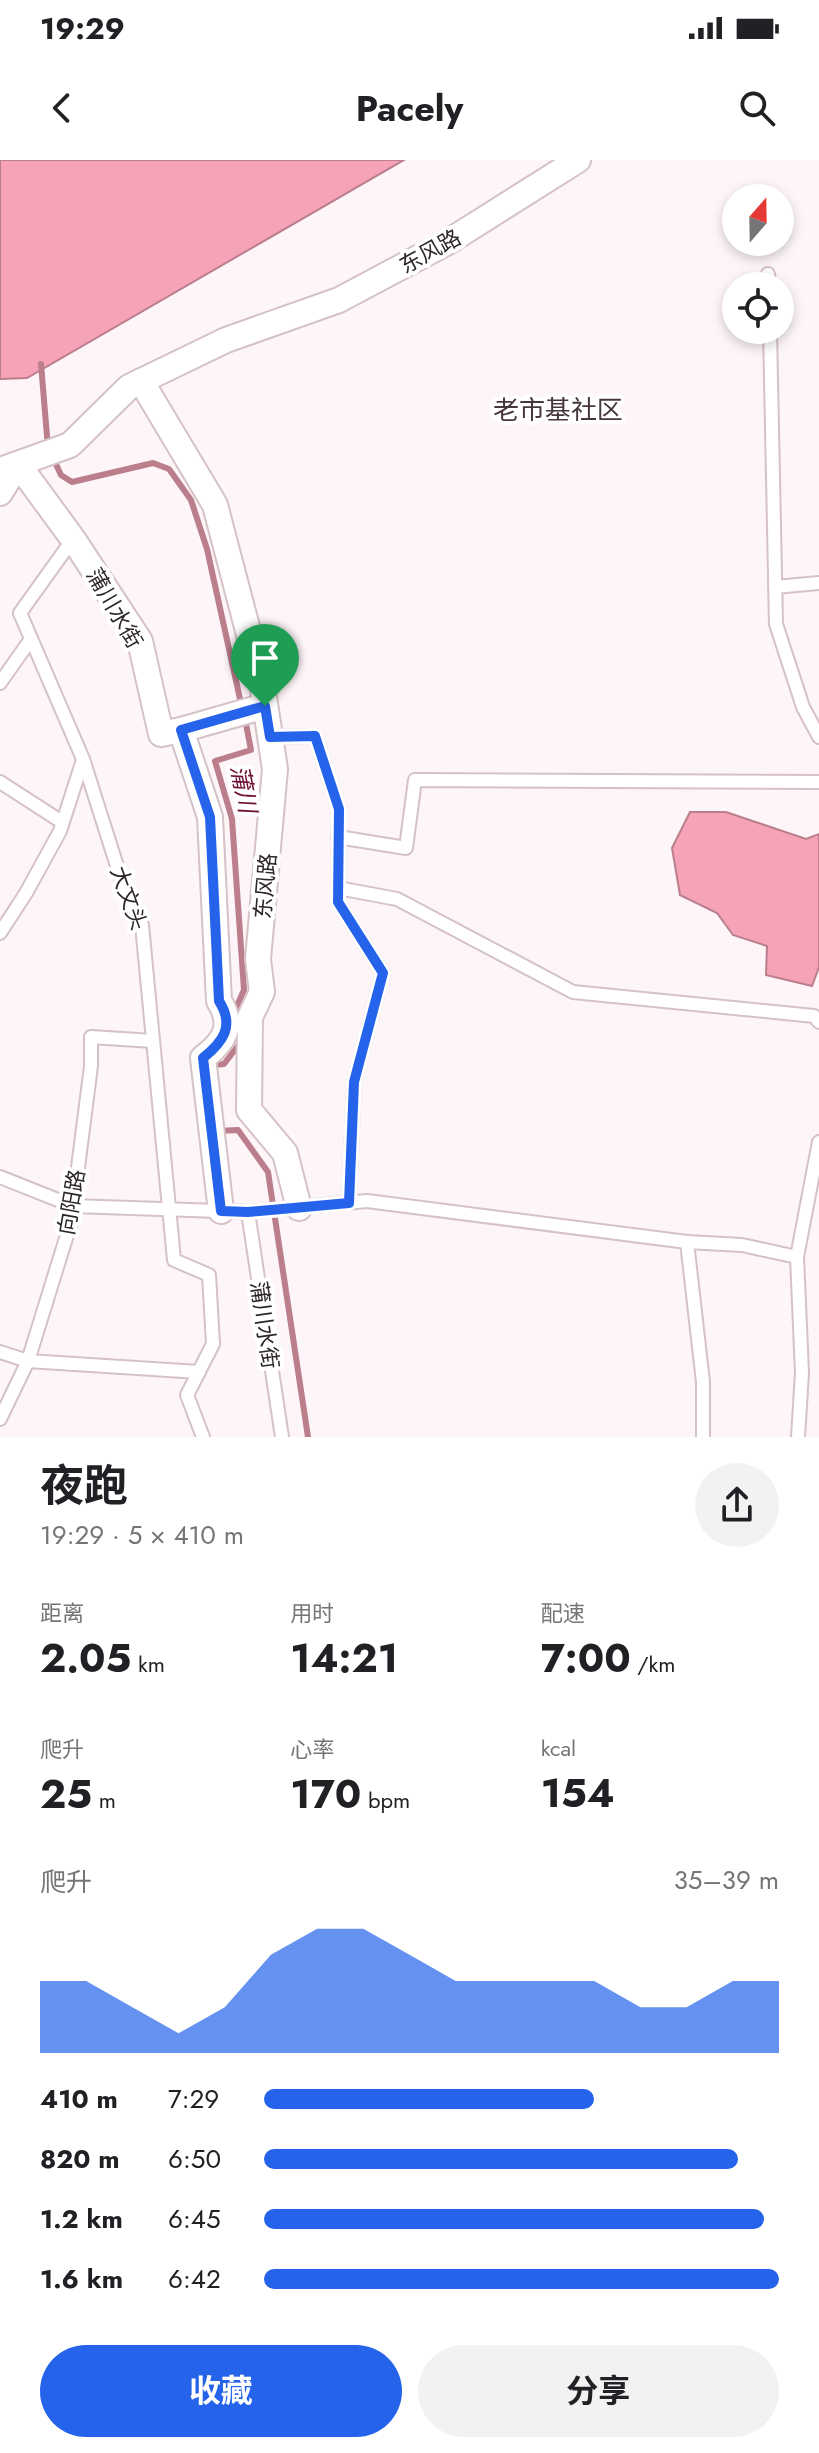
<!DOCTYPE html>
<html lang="zh">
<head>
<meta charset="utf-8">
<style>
	body { margin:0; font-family:Jost,"Noto Sans SC",sans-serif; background:#f2f2f2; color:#202124; height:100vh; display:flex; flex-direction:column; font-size:30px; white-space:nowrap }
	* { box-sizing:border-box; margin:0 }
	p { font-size:26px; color:#757577 }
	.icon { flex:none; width:44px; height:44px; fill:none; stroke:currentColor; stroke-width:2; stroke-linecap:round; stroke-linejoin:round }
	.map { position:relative; height:1277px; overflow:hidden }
	.panel { display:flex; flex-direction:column; background:#fff; flex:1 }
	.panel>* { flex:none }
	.needle { width:52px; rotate:20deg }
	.controls { position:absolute; left:722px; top:24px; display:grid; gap:16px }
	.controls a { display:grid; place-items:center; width:72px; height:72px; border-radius:50%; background:#fff; box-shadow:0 4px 12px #0003; font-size:40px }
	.pin { position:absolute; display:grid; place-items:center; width:68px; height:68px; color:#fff; margin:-82px -34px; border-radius:50% 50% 50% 0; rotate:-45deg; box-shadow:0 0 8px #0007 }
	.pin .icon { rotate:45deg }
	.round { display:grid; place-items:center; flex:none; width:84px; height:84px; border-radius:42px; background:#f2f2f2 }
	.head { display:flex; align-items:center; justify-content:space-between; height:136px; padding:0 40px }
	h1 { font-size:44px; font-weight:700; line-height:60px }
	.stats { display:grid; grid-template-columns:repeat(3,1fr); gap:12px; height:136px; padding:8px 40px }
	.stats div { display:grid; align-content:center }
	.stats b { font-size:40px; font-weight:700 }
	.stats small { font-size:22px; font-weight:400 }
	.stats p { font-size:22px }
	.chart { height:224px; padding:16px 40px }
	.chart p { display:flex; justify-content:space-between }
	.chart svg { width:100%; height:144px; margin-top:8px; fill:#2563eb; opacity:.7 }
	.action { display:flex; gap:16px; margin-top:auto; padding:16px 40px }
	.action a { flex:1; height:92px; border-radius:48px; background:#2563eb; color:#fff; font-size:32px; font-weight:700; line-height:92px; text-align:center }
	.action a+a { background:#f2f2f2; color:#202124 }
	ul { padding:0 40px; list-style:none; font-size:26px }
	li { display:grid; grid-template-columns:128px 96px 1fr; align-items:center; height:60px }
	li i { height:20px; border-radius:10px; background:#2563eb }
	.status { display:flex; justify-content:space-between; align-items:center; height:56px; padding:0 40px; background:#fff; direction:ltr }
	.status svg { height:22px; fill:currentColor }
	header { display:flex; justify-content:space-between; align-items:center; height:104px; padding:0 40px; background:#fff; font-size:36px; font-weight:700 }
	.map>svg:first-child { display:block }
	.water { fill:#f6a3b8; stroke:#ba7e8d; stroke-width:2 }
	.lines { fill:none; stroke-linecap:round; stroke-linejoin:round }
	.stream { stroke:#ba7e8d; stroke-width:6 }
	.lane-casing { stroke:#d6c2c6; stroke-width:16 }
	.street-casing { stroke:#d6c2c6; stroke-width:28 }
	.lane { stroke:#fff; stroke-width:12 }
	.street { stroke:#fff; stroke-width:24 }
	.route-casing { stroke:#fff; stroke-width:16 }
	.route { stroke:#2563eb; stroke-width:10 }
	.labels { text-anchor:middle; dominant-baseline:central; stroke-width:8; stroke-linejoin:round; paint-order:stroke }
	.street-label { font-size:22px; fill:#2e2728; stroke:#fff }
	.water-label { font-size:24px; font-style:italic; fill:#701137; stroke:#fff }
	.quarter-label { font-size:26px; fill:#47373a; stroke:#fff }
</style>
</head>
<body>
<div class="status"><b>19:29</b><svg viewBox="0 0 49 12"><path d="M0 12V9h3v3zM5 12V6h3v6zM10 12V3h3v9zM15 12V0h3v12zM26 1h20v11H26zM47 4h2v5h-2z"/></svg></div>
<header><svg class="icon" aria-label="back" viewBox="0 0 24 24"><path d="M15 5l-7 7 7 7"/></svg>Pacely<svg class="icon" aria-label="search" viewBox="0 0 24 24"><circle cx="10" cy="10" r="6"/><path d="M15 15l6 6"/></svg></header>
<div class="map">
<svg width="819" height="1277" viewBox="0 0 819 1277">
	<rect width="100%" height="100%" fill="#fdf5f7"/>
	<g class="water">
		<path d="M0,0h404l-377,218 -27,1z"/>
		<path d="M690,652h36l80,27 13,-5v133l-7,19 -46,-11 1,-29 -34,-11 -16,-22 -37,-18 -8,-47z"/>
	</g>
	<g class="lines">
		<g class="stream">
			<path d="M41,204l7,84"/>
			<path d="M53,298l8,17 11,7 81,-19 16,6 22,31 16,49 35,159"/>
			<path d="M238,859l-2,-11 8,-18 -12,-171 -17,-58 36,-11 -6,-31"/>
			<path d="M214,908v-3l10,-1 17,-22"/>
			<path d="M218,971l20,-1 30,42 40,265"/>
		</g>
		<defs>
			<g id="lane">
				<path d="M768,114l1,12"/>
				<path d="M770,170l6,294 27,83 16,30"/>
				<path d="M73,379l-53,74 63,146 41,129 18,37 32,335 35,15 4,69 -26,51 16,42"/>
				<path d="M775,427l44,-4"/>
				<path d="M0,523l31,-44"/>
				<path d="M270,577l45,-1 24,73 -1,93 45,71 -29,109 -5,121"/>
				<path d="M0,622l62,40"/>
				<path d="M338,677l68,11 9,-68 404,2"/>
				<path d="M338,728l59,11 176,93 241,24 5,6"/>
				<path d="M0,773l26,-40 34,-62 23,-71"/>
				<path d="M0,1017l73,29 175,6 119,-11 320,41 16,140v55"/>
				<path d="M248,1052l34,225"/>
				<path d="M687,1082l55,3 55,12"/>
				<path d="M0,1192l28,9 171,11"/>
				<path d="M0,1259l28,-58 43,-139 20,-156v-29l62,4"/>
				<path d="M798,1277l4,-64 -5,-116 22,-115"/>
			</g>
			<g id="street">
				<path d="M141,221l74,124 47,179 13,85 -17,190 4,33 -12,25 -1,93 36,43 14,55"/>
				<path d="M6,308l64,-23 59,-58 97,-47 113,-40 109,-58 130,-82"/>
				<path d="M0,333l18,-29 55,75 67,102 21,93 20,-4 29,87 9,184c16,25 5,41 -16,57l18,153"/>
				<path d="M181,570l84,-24"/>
			</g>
		</defs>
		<use href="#lane" class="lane-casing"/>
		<use href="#street" class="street-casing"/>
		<use href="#lane" class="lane"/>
		<use href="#street" class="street"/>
	</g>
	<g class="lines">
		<defs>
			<path id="route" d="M265,546l5,31 45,-1 24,73 -1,93 45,71 -29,109 -5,121 -101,9 -27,-1 -18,-153c20,-16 32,-32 16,-57l-9,-184 -29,-87z"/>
		</defs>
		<use href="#route" class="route-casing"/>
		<use href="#route" class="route"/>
	</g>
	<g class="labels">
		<g class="street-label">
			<text transform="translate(430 91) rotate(-29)">东风路</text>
			<text transform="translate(115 448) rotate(60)">蒲川水街</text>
			<text transform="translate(265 726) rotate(-85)">东风路</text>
			<text transform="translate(129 738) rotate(70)">大文头</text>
			<text transform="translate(71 1042) rotate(-80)">向阳路</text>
			<text transform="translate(265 1165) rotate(82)">蒲川水街</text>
		</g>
		<g class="water-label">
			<text transform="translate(244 629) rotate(79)">蒲川</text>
		</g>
		<g class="quarter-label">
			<text x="558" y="250">老市基社区</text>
		</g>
	</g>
</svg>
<div class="controls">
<a><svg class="needle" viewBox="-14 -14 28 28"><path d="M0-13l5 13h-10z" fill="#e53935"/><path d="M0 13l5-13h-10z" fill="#757577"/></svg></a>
<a><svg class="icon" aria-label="locate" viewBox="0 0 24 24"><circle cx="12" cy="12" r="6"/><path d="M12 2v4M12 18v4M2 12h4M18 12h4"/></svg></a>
</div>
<div class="pin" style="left:265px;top:546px;background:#1e9e55"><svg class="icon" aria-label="arrive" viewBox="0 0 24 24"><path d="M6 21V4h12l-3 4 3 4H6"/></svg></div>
</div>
<section class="panel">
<div class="head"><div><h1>夜跑</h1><p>19:29 · 5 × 410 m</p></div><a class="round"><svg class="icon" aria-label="share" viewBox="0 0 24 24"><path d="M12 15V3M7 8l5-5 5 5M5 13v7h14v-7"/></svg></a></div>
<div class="stats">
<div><p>距离</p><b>2.05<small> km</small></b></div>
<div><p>用时</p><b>14:21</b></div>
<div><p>配速</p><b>7:00<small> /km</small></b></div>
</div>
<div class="stats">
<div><p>爬升</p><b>25<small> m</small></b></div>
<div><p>心率</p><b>170<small> bpm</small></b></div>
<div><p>kcal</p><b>154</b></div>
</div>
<div class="chart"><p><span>爬升</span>35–39 m</p>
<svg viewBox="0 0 160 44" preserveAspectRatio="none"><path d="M0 44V22L10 22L20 30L30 38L40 30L50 14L60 6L70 6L80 14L90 22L100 22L110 22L120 22L130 30L140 30L150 22L160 22V44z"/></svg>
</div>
<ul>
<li><b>410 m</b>7:29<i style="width:64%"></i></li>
<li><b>820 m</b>6:50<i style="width:92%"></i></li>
<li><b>1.2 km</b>6:45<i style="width:97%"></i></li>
<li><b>1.6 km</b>6:42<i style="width:100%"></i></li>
</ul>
<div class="action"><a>收藏</a><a>分享</a></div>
</section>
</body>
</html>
